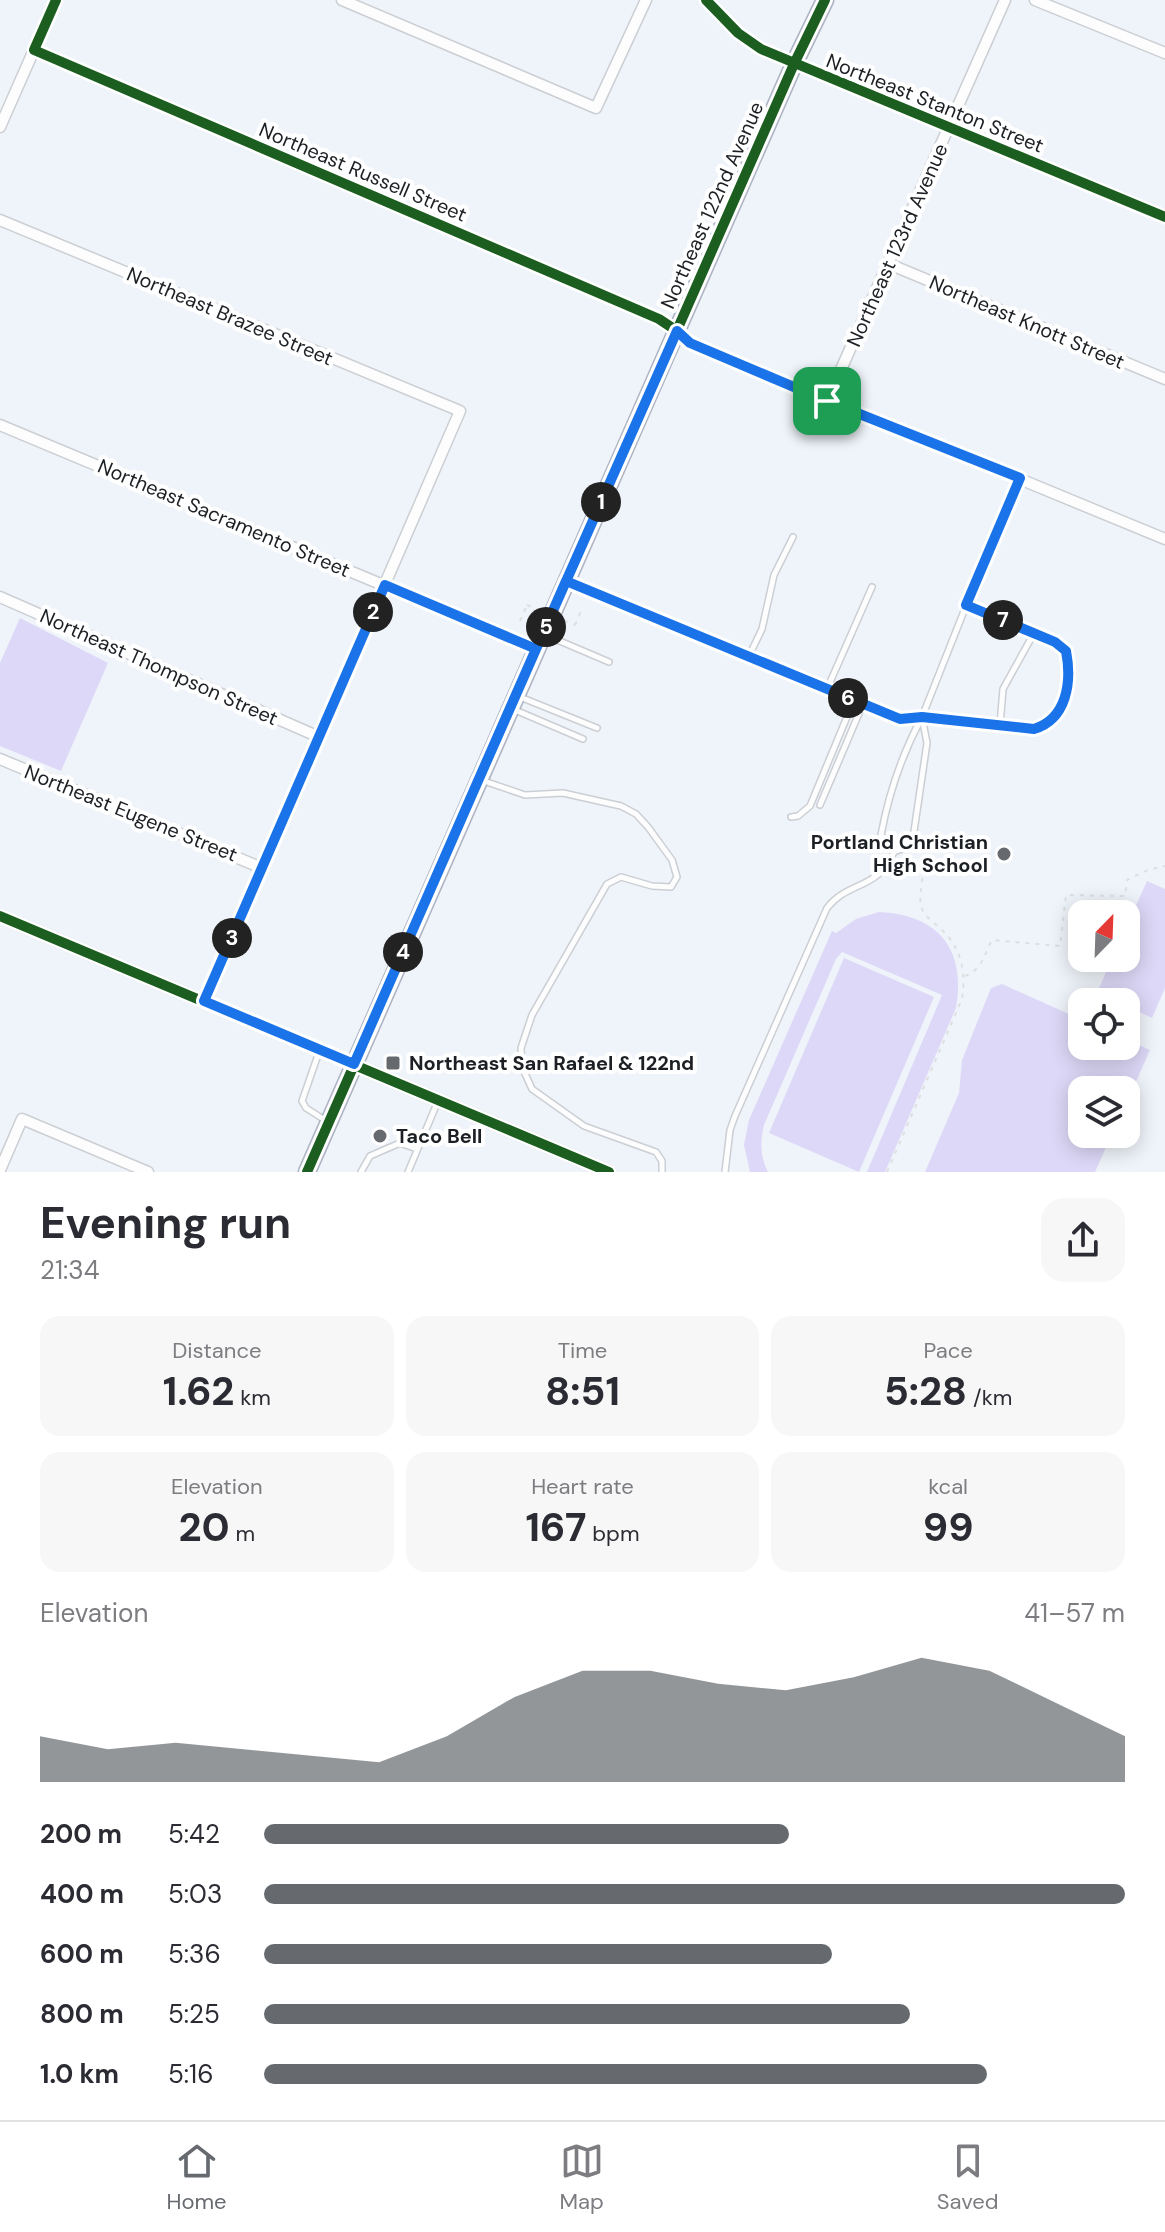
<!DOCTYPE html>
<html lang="en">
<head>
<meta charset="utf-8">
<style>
	body { margin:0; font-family:"DM Sans",sans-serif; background:#f7f7f7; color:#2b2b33; height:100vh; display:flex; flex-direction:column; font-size:30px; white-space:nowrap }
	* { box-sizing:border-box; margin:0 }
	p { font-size:26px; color:#7c7c81 }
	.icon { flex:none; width:44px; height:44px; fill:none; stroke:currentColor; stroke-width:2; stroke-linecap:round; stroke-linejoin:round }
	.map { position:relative; height:1172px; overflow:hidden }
	.side { display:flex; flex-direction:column; background:#fff; flex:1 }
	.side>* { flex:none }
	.needle { width:52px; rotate:23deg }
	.tools { position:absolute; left:1068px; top:900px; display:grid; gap:16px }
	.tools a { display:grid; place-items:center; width:72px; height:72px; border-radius:16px; background:#fff; box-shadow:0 4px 20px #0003; font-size:40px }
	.pin { position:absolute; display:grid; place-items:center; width:68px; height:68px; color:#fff; margin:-34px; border-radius:16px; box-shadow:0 4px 12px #0006 }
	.km { position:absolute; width:40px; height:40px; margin:-20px; border-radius:50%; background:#222; color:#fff; font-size:22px; line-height:40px; text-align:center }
	.round { display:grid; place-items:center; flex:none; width:84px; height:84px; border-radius:24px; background:#f7f7f7 }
	.headline { display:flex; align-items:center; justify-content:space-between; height:136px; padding:0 40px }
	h1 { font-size:44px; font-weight:700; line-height:60px }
	.figures { display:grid; grid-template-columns:repeat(3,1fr); gap:12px; height:136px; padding:8px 40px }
	.figures div { display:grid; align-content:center; border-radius:20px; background:#f7f7f7; text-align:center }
	.figures b { font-size:40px; font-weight:700 }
	.figures small { font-size:22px; font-weight:400 }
	.figures p { font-size:22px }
	.chart { height:224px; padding:16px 40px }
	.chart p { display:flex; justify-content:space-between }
	.chart svg { width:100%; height:144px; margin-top:8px; fill:#666a6f; opacity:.7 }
	ul { padding:0 40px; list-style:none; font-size:26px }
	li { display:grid; grid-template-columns:128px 96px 1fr; align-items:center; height:60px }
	li i { height:20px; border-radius:10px; background:#666a6f }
	.tabs { display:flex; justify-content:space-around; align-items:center; height:112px; border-top:2px solid #e1e1e2; background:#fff; font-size:22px; color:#7c7c81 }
	.tabs a { display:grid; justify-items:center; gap:4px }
	.tabs .on { color:#666a6f }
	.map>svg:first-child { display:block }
	.green { fill:#ddd8f7 }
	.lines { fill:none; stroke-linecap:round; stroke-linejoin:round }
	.service-casing { stroke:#cbcfd4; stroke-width:8 }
	.minor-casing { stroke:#cbcfd4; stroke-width:13 }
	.tertiary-casing { stroke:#cbcfd4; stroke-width:15 }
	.primary-casing { stroke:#aeb3c2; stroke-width:19 }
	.path { stroke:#dddfe0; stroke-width:2; stroke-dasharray:4 6; stroke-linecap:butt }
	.service { stroke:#fdfdfe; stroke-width:5 }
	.minor { stroke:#fdfdfe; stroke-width:10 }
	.tertiary { stroke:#fdfdfe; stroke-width:12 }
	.primary { stroke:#ebedf6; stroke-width:16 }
	.path-bridge { stroke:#dddfe0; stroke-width:2; stroke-dasharray:4 6; stroke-linecap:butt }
	.cycleway-casing { stroke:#fff; stroke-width:15 }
	.cycleway { stroke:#1b5e20; stroke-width:10 }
	.route-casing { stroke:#fff; stroke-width:16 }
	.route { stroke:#1a73e8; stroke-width:10 }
	.poi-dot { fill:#666a6f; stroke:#fff; stroke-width:3 }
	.labels { text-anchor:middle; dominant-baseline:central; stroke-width:8; stroke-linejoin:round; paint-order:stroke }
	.street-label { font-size:20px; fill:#1c2024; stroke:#fff }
	.poi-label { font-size:20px; font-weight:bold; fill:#1c2024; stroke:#fff; text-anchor:start }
</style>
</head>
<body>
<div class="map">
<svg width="1165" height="1172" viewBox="0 0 1165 1172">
	<rect width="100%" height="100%" fill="#eff4fa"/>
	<g class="green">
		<path d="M20,618l88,45 -47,108 -61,-25v-83z"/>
		<path d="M1147,881l18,8v99l-13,30 -26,-12v-4h-10l-19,-9 15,-35h14v-30z"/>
		<path d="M879,912c60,3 87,37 77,96l-71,164h-18l75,-177 -100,-43 -6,7 -72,166c-4,17 -4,31 4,47h-18l-6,-27 5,-25 83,-189 4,2 20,-14z"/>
		<path d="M844,958l90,39 -75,175 -90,-39z"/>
		<path d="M1002,984l80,36v26h44v-7l24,11 -24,54v-14h-44v44h30l-17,38h-170l34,-79 3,-33 29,-72z"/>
	</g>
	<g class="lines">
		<defs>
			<g id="service">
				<path d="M966,605l89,37c3,2 7,4 9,8 6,10 2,52 -4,62 -6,10 -15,14 -26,17l-112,-12 67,-169 1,-3"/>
				<path d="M548,636l61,26"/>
				<path d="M749,656l13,-27 12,-54 19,-38"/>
				<path d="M827,689l45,-102"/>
				<path d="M520,697l77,31"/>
				<path d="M515,710l68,29"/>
				<path d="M922,717l5,26 -15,102 -18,7 -13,-17c8,-43 20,-79 41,-118z"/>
				<path d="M900,719l21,-2"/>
				<path d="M1000,725l3,-36 31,-56"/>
				<path d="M481,780l44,15 38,-2 58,13 15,8 12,13 24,33 5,17 -6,10 -19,-1 -31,-9 -14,7 -75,131 -11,33 1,19 10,22 52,37 72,26 6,9v11"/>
				<path d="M820,805l43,-101"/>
				<path d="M791,817l7,-1 12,-10 44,-106"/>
				<path d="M319,1052l-17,49 4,7 22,14"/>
				<path d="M361,1172l9,-16 30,-13 17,6"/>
				<path d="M408,1172l30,-71"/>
				<path d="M725,1172l5,-42 5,-14 92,-208c22,-28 50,-17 67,-56"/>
			</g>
			<g id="minor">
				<path d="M342,0l254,108 50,-108"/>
				<path d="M706,0l32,33 23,16 404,168"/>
				<path d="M1035,0l130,53"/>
				<path d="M34,50l625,269 31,24 475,196"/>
				<path d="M0,127l56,-127"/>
				<path d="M0,220l460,191 -256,590"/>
				<path d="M889,264l276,115"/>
				<path d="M827,401l178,-401"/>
				<path d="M0,425l536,224"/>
				<path d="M990,545l30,-67"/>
				<path d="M566,581l334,138"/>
				<path d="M0,597l319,140"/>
				<path d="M0,759l262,109"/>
				<path d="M0,1170l22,-51 126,53"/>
			</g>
			<path id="tertiary" d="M0,916l609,256"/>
			<path id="primary" d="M307,1172l487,-1108 31,-64"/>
		</defs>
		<use href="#service" class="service-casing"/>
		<use href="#minor" class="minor-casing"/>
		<use href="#tertiary" class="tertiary-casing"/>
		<use href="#primary" class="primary-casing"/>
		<g class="path">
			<path d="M520,621l7,-16"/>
			<path d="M575,625l7,-17"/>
			<path d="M965,976c17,-6 19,-21 27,-36l68,6 6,-51 59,1 2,-16 21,-10 17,-4"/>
			<path d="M887,1172l75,-173c4,-26 0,-50 -20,-69 -7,-7 -18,-13 -21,-24 -3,-13 5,-41 5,-56l-5,-2"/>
		</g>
		<use href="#service" class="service"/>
		<use href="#minor" class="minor"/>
		<use href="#tertiary" class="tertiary"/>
		<use href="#primary" class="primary"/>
		<path class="path-bridge" d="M527,605l48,20"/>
		<defs>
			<g id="cycleway">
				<path d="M56,0l-22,50 625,269 18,12"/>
				<path d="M706,0l32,33 23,16 404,168"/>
				<path d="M0,916l609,256"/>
				<path d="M307,1172l487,-1108 31,-64"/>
			</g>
		</defs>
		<use href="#cycleway" class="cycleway-casing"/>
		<use href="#cycleway" class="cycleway"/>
	</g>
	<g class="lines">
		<defs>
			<path id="route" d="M827,401l-137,-58 -13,-12 -141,318 -151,-64 -181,416 150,63c69,-161 142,-322 212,-483l334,138 22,-2 112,12c33,-10 38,-47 32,-78l-11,-9 -89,-37 54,-127 -193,-77"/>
		</defs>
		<use href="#route" class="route-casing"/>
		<use href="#route" class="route"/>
	</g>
	<g class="poi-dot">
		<circle cx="1004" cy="854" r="8"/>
		<rect x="385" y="1055" width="16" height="16" rx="4"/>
		<circle cx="380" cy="1136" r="8"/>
	</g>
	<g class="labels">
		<g class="street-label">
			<text transform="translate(935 103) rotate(22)">Northeast Stanton Street</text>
			<text transform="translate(363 172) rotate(23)">Northeast Russell Street</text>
			<text transform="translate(712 205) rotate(-66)">Northeast 122nd Avenue</text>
			<text transform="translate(897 245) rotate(-66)">Northeast 123rd Avenue</text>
			<text transform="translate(230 316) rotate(23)">Northeast Brazee Street</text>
			<text transform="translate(1027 322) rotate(23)">Northeast Knott Street</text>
			<text transform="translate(224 518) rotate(23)">Northeast Sacramento Street</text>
			<text transform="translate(159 667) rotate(24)">Northeast Thompson Street</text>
			<text transform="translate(131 813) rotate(22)">Northeast Eugene Street</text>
		</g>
		<g class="poi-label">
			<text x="988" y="842" text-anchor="end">Portland Christian<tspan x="988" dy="23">High School</tspan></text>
			<text x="409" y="1063">Northeast San Rafael &amp; 122nd</text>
			<text x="396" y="1136">Taco Bell</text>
		</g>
	</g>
</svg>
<div class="tools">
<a><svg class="needle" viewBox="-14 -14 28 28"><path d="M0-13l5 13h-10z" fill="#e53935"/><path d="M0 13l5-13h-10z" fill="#7c7c81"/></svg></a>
<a><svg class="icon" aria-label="locate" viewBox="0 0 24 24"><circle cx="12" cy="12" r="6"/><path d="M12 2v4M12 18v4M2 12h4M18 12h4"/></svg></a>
<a><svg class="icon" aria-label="layers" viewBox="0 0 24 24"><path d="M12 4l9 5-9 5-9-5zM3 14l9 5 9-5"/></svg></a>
</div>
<div class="pin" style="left:827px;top:401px;background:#1e9e55"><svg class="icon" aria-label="arrive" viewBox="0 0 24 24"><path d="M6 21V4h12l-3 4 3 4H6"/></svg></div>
<b class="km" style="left:601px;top:502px">1</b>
<b class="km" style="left:373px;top:612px">2</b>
<b class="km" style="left:232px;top:938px">3</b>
<b class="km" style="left:403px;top:952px">4</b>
<b class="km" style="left:546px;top:627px">5</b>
<b class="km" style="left:848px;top:698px">6</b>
<b class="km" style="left:1003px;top:620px">7</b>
</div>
<section class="side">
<div class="headline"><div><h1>Evening run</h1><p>21:34</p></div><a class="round"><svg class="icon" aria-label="share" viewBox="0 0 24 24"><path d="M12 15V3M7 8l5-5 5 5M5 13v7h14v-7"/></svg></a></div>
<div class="figures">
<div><p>Distance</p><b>1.62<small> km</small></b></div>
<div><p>Time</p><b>8:51</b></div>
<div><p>Pace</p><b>5:28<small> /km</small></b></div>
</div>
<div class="figures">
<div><p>Elevation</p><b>20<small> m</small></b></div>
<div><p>Heart rate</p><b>167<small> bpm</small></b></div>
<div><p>kcal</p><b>99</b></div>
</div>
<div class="chart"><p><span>Elevation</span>41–57 m</p>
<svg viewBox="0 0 160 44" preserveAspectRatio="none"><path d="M0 44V30L10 34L20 32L30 34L40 36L50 38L60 30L70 18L80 10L90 10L100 14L110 16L120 12L130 6L140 10L150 20L160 30V44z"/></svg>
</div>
<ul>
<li><b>200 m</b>5:42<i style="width:61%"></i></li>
<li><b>400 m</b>5:03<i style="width:100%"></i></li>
<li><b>600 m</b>5:36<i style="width:66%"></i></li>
<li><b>800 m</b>5:25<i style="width:75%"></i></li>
<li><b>1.0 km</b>5:16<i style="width:84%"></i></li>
</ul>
</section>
<nav class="tabs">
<a class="on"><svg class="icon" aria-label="home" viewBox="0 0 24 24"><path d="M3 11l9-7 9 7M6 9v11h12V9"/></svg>Home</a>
<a><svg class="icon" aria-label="map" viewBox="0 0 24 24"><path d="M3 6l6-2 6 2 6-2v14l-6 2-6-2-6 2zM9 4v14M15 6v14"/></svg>Map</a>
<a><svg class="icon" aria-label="saved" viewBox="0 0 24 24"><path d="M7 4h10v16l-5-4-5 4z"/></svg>Saved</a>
</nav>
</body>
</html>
